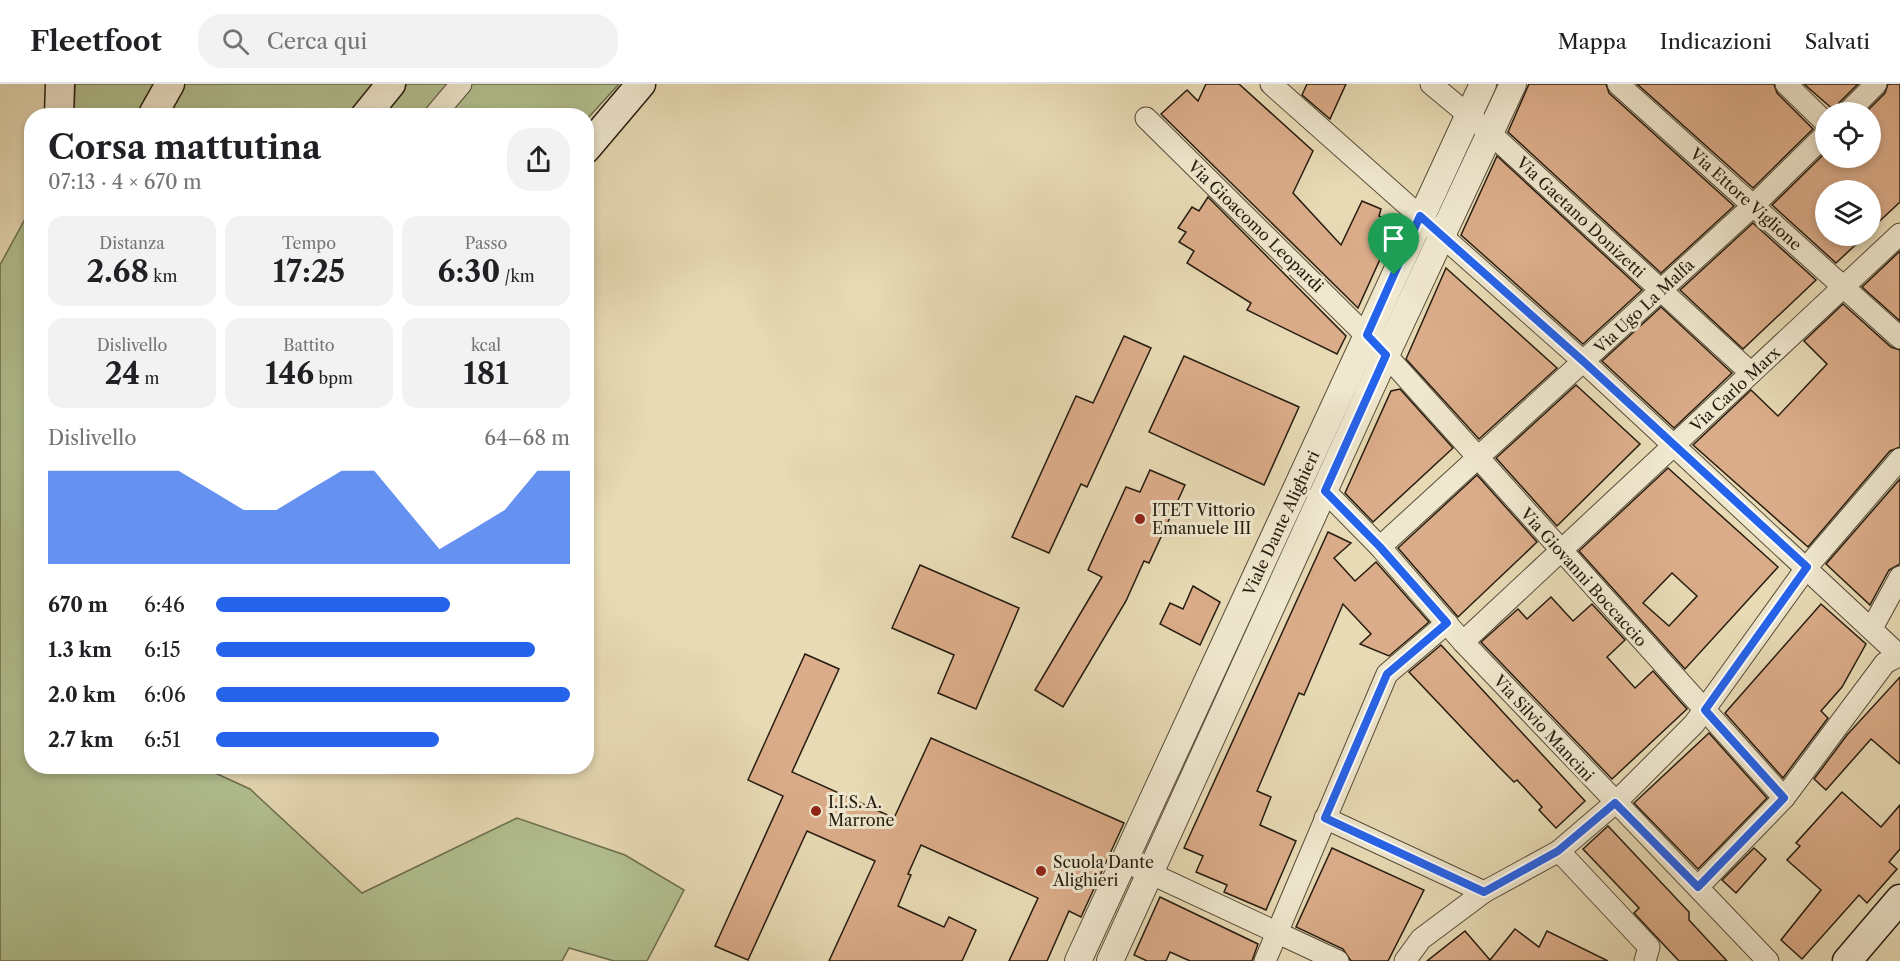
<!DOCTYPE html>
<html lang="it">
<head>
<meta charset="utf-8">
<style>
	body { margin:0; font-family:"Libre Caslon Text",serif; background:#f2f2f2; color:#202124; height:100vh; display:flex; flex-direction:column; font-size:22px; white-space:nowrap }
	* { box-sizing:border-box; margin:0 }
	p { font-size:20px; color:#757577 }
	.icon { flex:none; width:33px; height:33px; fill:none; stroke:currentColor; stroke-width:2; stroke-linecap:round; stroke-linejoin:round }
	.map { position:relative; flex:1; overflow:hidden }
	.drawer { position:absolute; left:24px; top:24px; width:570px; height:666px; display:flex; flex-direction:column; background:#fff; border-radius:24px; box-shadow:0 3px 9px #0003 }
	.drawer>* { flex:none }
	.controls { position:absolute; left:1815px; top:18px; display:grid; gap:12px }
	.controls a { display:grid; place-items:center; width:66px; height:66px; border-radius:50%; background:#fff; box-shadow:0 3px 9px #0003; font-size:30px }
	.pin { position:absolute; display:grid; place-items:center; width:51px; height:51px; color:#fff; margin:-62px -26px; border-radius:50% 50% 50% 0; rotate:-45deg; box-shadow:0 0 6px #0007 }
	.pin .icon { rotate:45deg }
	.round { display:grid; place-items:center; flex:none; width:63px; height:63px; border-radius:24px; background:#f2f2f2 }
	.headline { display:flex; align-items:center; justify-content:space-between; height:102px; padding:0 24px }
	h1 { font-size:33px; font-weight:800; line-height:45px }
	.stats { display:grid; grid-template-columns:repeat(3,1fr); gap:9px; height:102px; padding:6px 24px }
	.stats div { display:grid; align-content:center; border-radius:15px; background:#f2f2f2; text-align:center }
	.stats b { font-size:30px; font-weight:800 }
	.stats small { font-size:16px; font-weight:400 }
	.stats p { font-size:16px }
	.chart { height:168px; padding:12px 24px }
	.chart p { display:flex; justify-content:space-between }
	.chart svg { width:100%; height:108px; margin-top:6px; fill:#2563eb; opacity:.7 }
	ul { padding:0 24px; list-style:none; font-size:20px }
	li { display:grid; grid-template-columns:96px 72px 1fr; align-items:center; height:45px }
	li i { height:15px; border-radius:8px; background:#2563eb }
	header { display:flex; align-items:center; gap:36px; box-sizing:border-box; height:84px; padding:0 30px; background:#fff; border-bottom:2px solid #e0e0e0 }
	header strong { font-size:28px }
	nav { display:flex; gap:33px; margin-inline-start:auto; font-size:21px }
	.search { width:420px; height:54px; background:#f2f2f2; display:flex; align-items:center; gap:15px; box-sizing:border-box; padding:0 21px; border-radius:24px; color:#757577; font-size:22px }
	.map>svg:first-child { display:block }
	.green { fill:#b2c090; stroke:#6c6e50; stroke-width:1.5 }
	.building { fill:#dbac89; stroke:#261c0f; stroke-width:1.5; fill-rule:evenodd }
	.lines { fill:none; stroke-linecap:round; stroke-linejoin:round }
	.minor-casing { stroke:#564c38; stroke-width:23 }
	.tertiary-casing { stroke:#564c38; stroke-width:28 }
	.secondary-casing { stroke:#261c0f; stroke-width:31 }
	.minor { stroke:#efe7ce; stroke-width:21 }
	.tertiary { stroke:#efe7ce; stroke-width:26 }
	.secondary { stroke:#efe7ce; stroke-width:28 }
	.route-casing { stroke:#fff; stroke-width:12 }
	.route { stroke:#2563eb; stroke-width:8 }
	.poi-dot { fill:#8f2418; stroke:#efe7ce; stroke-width:2 }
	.labels { text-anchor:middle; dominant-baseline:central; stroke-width:6; stroke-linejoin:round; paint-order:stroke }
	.street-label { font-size:16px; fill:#261c0f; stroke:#efe7ce }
	.poi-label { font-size:16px; fill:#261c0f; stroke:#efe7ce; text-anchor:start }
</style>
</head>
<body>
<header>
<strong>Fleetfoot</strong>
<div class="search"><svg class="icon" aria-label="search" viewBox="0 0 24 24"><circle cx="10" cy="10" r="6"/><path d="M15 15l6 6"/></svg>Cerca qui</div>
<nav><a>Mappa</a><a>Indicazioni</a><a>Salvati</a></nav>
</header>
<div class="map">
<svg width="1900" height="877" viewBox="0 0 1900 877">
	<rect width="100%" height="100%" fill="#e7dab4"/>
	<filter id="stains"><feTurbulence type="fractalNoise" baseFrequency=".00333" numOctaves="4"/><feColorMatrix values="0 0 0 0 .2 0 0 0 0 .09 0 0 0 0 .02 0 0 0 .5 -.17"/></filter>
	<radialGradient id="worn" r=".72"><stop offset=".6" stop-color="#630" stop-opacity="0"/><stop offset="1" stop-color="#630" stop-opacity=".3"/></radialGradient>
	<g class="green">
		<path d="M75,0h544l-32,35 -1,-3h-512z"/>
		<path d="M31,124l1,558 170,1 48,22 112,104 155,-75 108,37 59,35 -37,71h-33l-45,-13 -7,13h-562v-696z"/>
	</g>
	<g class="building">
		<path d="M1206,0h33l74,67 -20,42 48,52 21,-44 19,8 -2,7 17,8 -38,84 -197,-194 26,-24 11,11z"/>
		<path d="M1307,0h39l-16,35 -28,-24z"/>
		<path d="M1529,0h77l3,9 125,113 -73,67 -153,-141z"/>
		<path d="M1637,0h137l3,9 36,36 -60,59z"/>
		<path d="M1804,0h54l-19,19 -3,9z"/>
		<path d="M1888,0h12v118l-30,28v-40h-44v46h39l-29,27 -64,-58 54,-53v6h44v-46h-4l19,-19z"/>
		<path d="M1497,72l145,134 -59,54 -122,-109z"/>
		<path d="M1208,113l138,139 -9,18 -90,-44 4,-7 -64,-40 7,-12 -15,-9 7,-10 -8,-4 14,-21 7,4z"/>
		<path d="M1753,139l63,57 -73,69 -63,-59z"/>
		<path d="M1900,167v70l-38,-34z"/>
		<path d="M1446,184l111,100 -78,71 -73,-80z"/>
		<path d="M1843,220l48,43 9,3v97l-10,4 -82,96 -115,-102 58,-55 27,26 49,-52 -23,-23z"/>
		<path d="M1661,223l71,66 -58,55 -72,-67z"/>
		<path d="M1124,252l27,12 -64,139 -6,-3 -32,69 -37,-16 64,-141 17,7z"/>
		<path d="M1184,272l115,51 -35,78 -115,-53z"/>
		<path d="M1576,301l64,59 -83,82 -61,-68z"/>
		<path d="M1400,305l53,59 -80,74 -28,-29 46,-102z"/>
		<path d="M1668,384l110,99 -93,102 -106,-118zM1672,489l25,23 -28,30 -26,-23z"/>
		<path d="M1150,386l35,15 -36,78 -5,-2 -18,40 -63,106 -28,-17 67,-113 -14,-7 38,-83 14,5z"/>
		<path d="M1477,391l60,67 -79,75 -60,-69z"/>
		<path d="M1900,395v85l-11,6 -19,35 -44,-41z"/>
		<path d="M1328,448l23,11 -17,15 21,23 21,-19 53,60 -40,34 -29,-12 11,-10 -28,-30 -39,91 -5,-2 -42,98 14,6 -11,28 36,16 -30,69 -42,-18 3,-7 -31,-13 7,-16 -19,-8z"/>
		<path d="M920,481l99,43 -43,101 -38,-16 16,-38 -62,-27z"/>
		<path d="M1193,502l27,16 -20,43 -40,-21 10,-21 13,6z"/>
		<path d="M1551,513l22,24 19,-17 33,36 -18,17 28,31 18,-17 34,38 -75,70 -131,-137 37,-33 9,10z"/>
		<path d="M1821,520l45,40 -24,43 -21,24 7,7 -45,60 -58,-65z"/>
		<path d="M1441,561l144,156 -29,27 -17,-18 3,-3 -25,-27 -3,2 -16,-16 -89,-94z"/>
		<path d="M805,570l34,15 -47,103 102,46 37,-80 193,85 -43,94 -12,-6 -22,50h-38l29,-63 -117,-53 -13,29 3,1 -13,31 46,21 5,-10 27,13 -14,31h-133l46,-100 -68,-30 -59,129 -33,-14 68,-150 -35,-16z"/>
		<path d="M1900,593v87l-29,-25 -45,51 -12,-11 33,-44z"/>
		<path d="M1709,649l58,65 -69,71 -64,-66z"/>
		<path d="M1842,708l39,35 19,-22v44l-11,13 8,7 -30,34 -8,-8 -57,64 -21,-19 40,-50 -34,-30 13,-14 -4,-3z"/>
		<path d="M1608,742l81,86v8l38,41h-48l-45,-48 5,-5 -56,-59z"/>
		<path d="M1332,764l92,42 -36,71h-37l-8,-12 -47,-22z"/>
		<path d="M1754,764l12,11 -30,34 -14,-13z"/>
		<path d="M1160,813l98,47 -6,17h-62l-20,-9 -4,9h-19l-13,-6z"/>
		<path d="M1515,845l24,18 8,-16 61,30h-181l38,-30 25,29z"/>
	</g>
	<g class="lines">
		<defs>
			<g id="minor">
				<path d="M1271,0l313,278 316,294"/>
				<path d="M1431,0l59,49 261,240"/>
				<path d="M1618,0l282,254"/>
				<path d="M1786,0l40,39"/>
				<path d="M1848,28l28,-28"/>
				<path d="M434,32l27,-32"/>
				<path d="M1146,34l240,237 398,443"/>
				<path d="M1325,407l55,56 83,95 305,319"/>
				<path d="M1380,463l374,-342 72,-71"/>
				<path d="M1872,544l28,-51"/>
				<path d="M1463,558l437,-408"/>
				<path d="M1325,734l159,74"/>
				<path d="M1559,767l90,96 -4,14"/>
				<path d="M1126,778l212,99"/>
				<path d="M1698,803l86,-89 101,-135 15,-8"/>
				<path d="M1265,877l122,-287 60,-51"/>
				<path d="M1405,877l16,-22 63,-47 75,-41 56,-48 79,-79 113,-157 93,-108"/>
			</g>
			<g id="tertiary">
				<path d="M1078,877l405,-877"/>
				<path d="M1110,877l276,-606 127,-271"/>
			</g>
			<g id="secondary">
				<path d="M59,32l1,-32"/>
				<path d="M152,32l18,-32"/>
				<path d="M365,32l26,-32"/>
				<path d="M586,65l55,-65"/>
				<path d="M1847,877l53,-62"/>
			</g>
		</defs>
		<use href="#minor" class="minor-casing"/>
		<use href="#tertiary" class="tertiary-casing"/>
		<use href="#secondary" class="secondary-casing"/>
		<use href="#minor" class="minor"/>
		<use href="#tertiary" class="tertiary"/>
		<use href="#secondary" class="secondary"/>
	</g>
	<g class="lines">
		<defs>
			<path id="route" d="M1420,132l164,146 223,205 -102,143 79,88 -86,89 -83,-84 -57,48 -74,41 -159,-74 62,-144 60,-51 -67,-76 -55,-56 61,-136 -19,-20z"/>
		</defs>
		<use href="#route" class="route-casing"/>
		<use href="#route" class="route"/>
	</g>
	<g class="poi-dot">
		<circle cx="1140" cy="435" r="6"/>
		<circle cx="816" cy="727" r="6"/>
		<circle cx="1041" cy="787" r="6"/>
	</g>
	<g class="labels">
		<g class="street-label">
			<text transform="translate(1746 115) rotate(42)">Via Ettore Viglione</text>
			<text transform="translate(1581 133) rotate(43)">Via Gaetano Donizetti</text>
			<text transform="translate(1256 142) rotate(44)">Via Gioacomo Leopardi</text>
			<text transform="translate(1644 222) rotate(-43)">Via Ugo La Malfa</text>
			<text transform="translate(1735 305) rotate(-43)">Via Carlo Marx</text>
			<text transform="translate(1281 439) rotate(-65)">Viale Dante Alighieri</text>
			<text transform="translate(1584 493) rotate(48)">Via Giovanni Boccaccio</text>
			<text transform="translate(1544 644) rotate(47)">Via Silvio Mancini</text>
		</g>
		<g class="poi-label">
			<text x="1152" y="426">ITET Vittorio<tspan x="1152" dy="18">Emanuele III</tspan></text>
			<text x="828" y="718">I.I.S. A.<tspan x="828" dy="18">Marrone</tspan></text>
			<text x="1053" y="778">Scuola Dante<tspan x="1053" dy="18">Alighieri</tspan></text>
		</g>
	</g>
	<rect width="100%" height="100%" filter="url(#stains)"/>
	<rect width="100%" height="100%" fill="url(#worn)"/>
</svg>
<div class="controls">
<a><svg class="icon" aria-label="locate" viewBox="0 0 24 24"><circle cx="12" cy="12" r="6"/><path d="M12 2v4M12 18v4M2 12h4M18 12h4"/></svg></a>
<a><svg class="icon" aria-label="layers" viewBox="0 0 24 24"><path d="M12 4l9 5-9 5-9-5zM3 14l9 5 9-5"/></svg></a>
</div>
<div class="pin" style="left:1394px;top:191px;background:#1e9e55"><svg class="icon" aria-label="arrive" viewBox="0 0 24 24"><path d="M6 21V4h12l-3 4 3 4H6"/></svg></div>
<section class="drawer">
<div class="headline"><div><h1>Corsa mattutina</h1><p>07:13 · 4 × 670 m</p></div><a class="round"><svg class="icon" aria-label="share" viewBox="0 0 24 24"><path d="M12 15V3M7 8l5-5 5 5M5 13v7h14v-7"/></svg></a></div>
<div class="stats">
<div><p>Distanza</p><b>2.68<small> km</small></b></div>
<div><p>Tempo</p><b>17:25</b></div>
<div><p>Passo</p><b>6:30<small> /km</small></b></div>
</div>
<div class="stats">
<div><p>Dislivello</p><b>24<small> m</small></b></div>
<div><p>Battito</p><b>146<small> bpm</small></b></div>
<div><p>kcal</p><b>181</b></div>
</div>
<div class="chart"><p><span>Dislivello</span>64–68 m</p>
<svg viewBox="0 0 160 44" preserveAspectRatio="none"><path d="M0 44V6L10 6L20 6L30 6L40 6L50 14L60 22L70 22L80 14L90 6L100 6L110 22L120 38L130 30L140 22L150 6L160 6V44z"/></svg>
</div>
<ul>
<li><b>670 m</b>6:46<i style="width:66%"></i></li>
<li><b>1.3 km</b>6:15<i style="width:90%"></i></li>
<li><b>2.0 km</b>6:06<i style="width:100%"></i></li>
<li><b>2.7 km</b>6:51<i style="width:63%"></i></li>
</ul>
</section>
</div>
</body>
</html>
